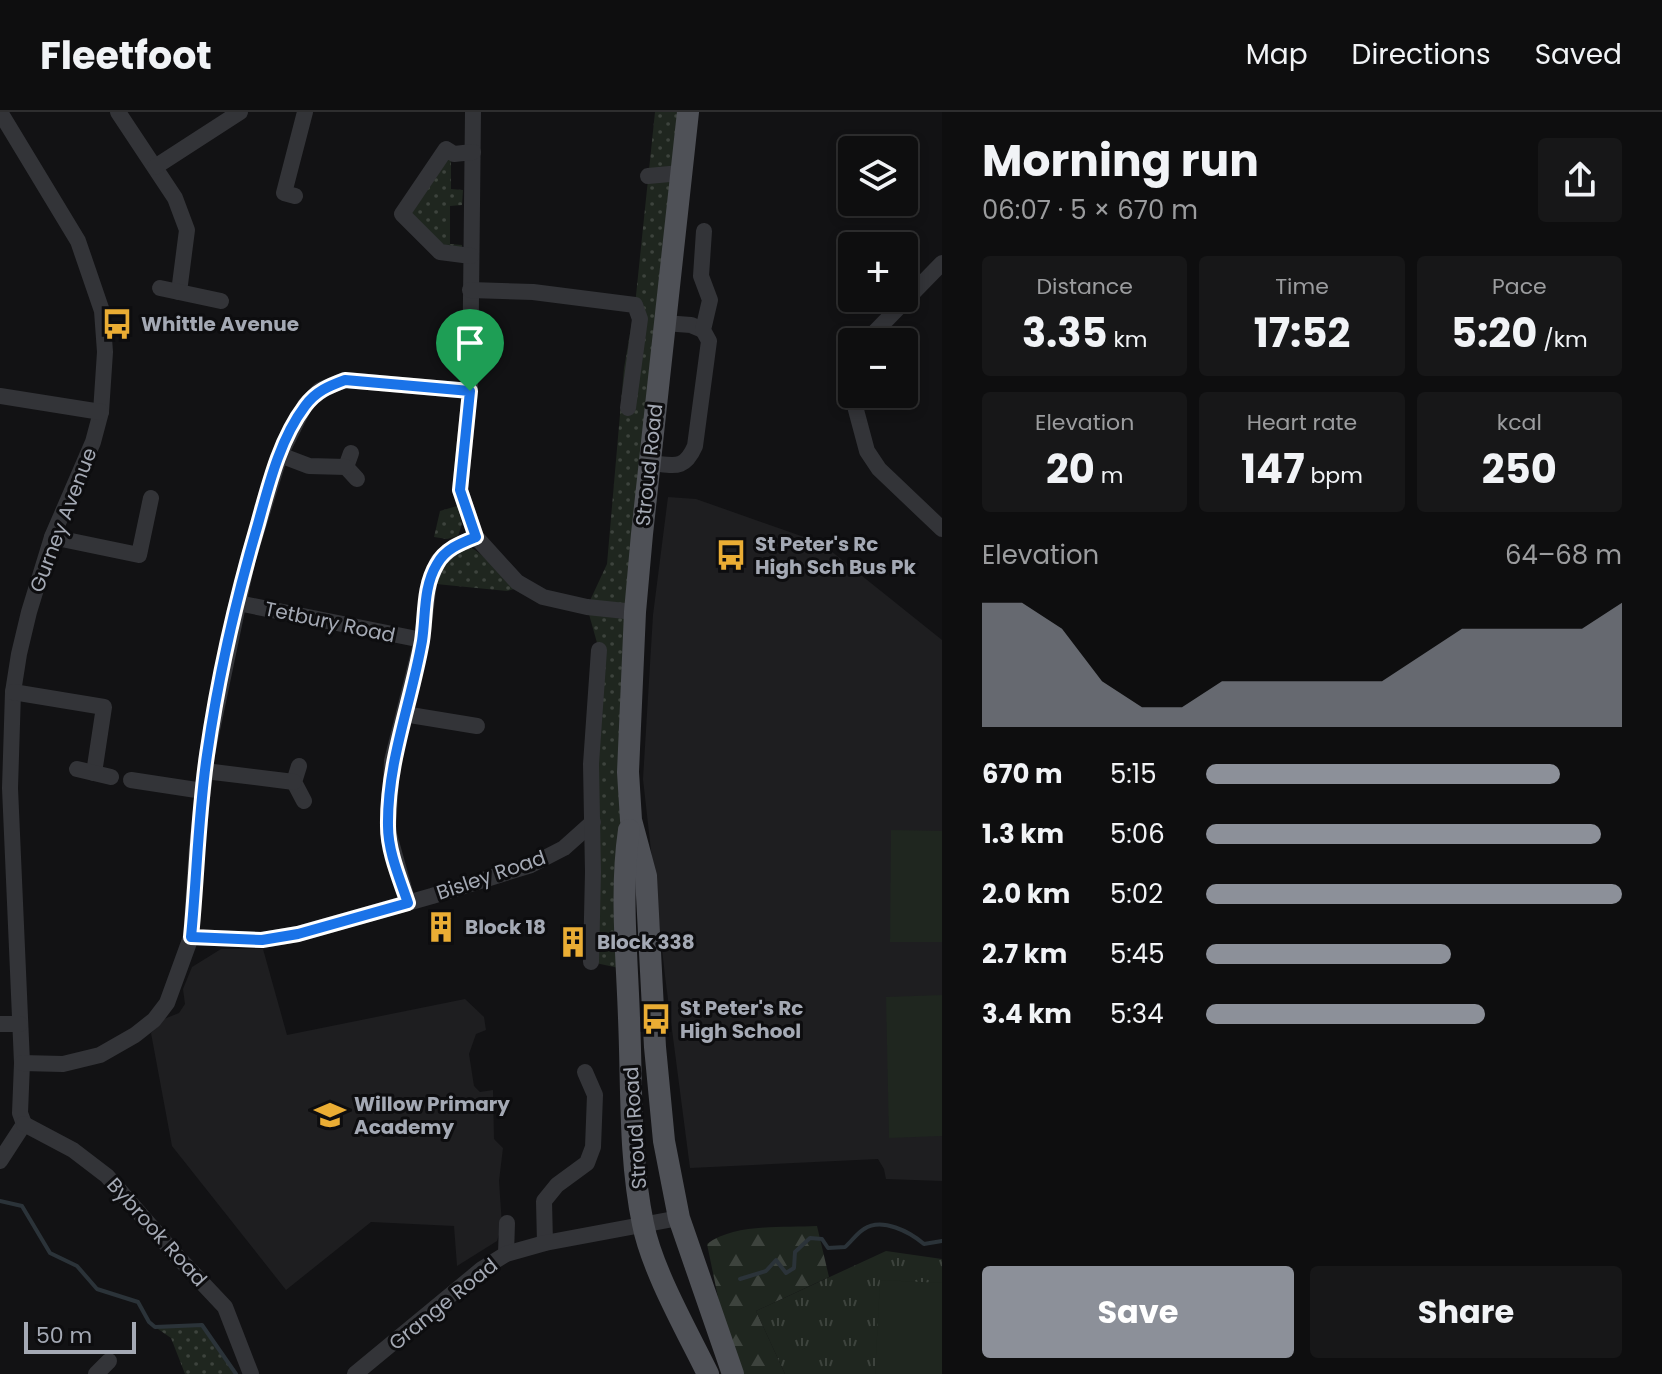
<!DOCTYPE html>
<html lang="en">
<head>
<meta charset="utf-8">
<style>
	body { margin:0; font-family:Poppins,sans-serif; background:#171718; color:#f1f3f6; height:100vh; display:flex; flex-direction:column; font-size:30px; white-space:nowrap }
	* { box-sizing:border-box; margin:0 }
	p { font-size:26px; color:#9b9c9e }
	.icon { flex:none; width:44px; height:44px; fill:none; stroke:currentColor; stroke-width:2; stroke-linecap:round; stroke-linejoin:round }
	.map { position:relative; flex:1; overflow:hidden }
	.panel { display:flex; flex-direction:column; background:#0e0e0f; width:720px }
	.panel>* { flex:none }
	.tools { position:absolute; left:838px; top:24px; display:grid; gap:16px }
	.tools a { display:grid; place-items:center; width:80px; height:80px; border-radius:8px; background:#0e0e0f; box-shadow:0 4px 12px #0003,0 0 0 2px #2e2e2f; font-size:40px }
	.scale { position:absolute; left:24px; bottom:20px; width:112px; box-sizing:border-box; padding-left:8px; border:4px solid #a4a9b4; border-top:0; font-size:22px; line-height:28px; white-space:nowrap; color:#a4a9b4; -webkit-text-stroke:6px #0d0d0f; paint-order:stroke }
	.pin { position:absolute; display:grid; place-items:center; width:68px; height:68px; color:#fff; margin:-82px -34px; border-radius:50% 50% 50% 0; rotate:-45deg; box-shadow:0 0 8px #0007 }
	.pin .icon { rotate:45deg }
	.round { display:grid; place-items:center; flex:none; width:84px; height:84px; border-radius:8px; background:#171718 }
	.overview { display:flex; align-items:center; justify-content:space-between; height:136px; padding:0 40px }
	h1 { font-size:44px; font-weight:700; line-height:60px }
	.stats { display:grid; grid-template-columns:repeat(3,1fr); gap:12px; height:136px; padding:8px 40px }
	.stats div { display:grid; align-content:center; border-radius:8px; background:#171718; text-align:center }
	.stats b { font-size:40px; font-weight:700 }
	.stats small { font-size:22px; font-weight:400 }
	.stats p { font-size:22px }
	.chart { height:224px; padding:16px 40px }
	.chart p { display:flex; justify-content:space-between }
	.chart svg { width:100%; height:144px; margin-top:8px; fill:#8c9099; opacity:.7 }
	.cta { display:flex; gap:16px; margin-top:auto; padding:16px 40px }
	.cta a { flex:1; height:92px; border-radius:8px; background:#8c9099; color:#fff; font-size:32px; font-weight:700; line-height:92px; text-align:center }
	.cta a+a { background:#171718; color:#f1f3f6 }
	ul { padding:0 40px; list-style:none; font-size:26px }
	li { display:grid; grid-template-columns:128px 96px 1fr; align-items:center; height:60px }
	li i { height:20px; border-radius:10px; background:#8c9099 }
	header { display:flex; align-items:center; gap:48px; box-sizing:border-box; height:112px; padding:0 40px; background:#0e0e0f; border-bottom:2px solid #2e2e2f }
	header strong { font-size:38px }
	nav { display:flex; gap:44px; margin-inline-start:auto; font-size:28px }
	main { display:flex; flex:1; min-height:0 }
	.map>svg:first-child { display:block }
	.built { fill:#1e1e20 }
	.grass { fill:url(#grass-dots) }
	.forest { fill:url(#forest-firs) }
	.park { fill:url(#park-tufts) }
	.pitch { fill:#1f261f }
	.lines { fill:none; stroke-linecap:round; stroke-linejoin:round }
	.stream { stroke:#2b3339; stroke-width:4 }
	.minor { stroke:#333438; stroke-width:16 }
	.major { stroke:#4f5157; stroke-width:22 }
	.route-casing { stroke:#fff; stroke-width:16 }
	.route { stroke:#1a73e8; stroke-width:10 }
	.labels { text-anchor:middle; dominant-baseline:central; stroke-width:6; stroke-linejoin:round; paint-order:stroke }
	.poi-label { font-size:20px; font-weight:bold; fill:#a4a9b4; stroke:#0d0d0f; text-anchor:start }
	.street-label { font-size:20px; fill:#a4a9b4; stroke:#0d0d0f }
</style>
</head>
<body>
<header>
<strong>Fleetfoot</strong>
<nav><a>Map</a><a>Directions</a><a>Saved</a></nav>
</header>
<main>
<div class="map">
<svg width="942" height="1262" viewBox="0 0 942 1262">
	<defs>
		<pattern id="grass-dots" width="8" height="8" patternUnits="userSpaceOnUse" patternTransform="scale(2)"><rect width="8" height="8" fill="#1f261f"/><path d="M2 2h.1M6 6h.1" fill="none" stroke="#3d433d" stroke-width="1.8" stroke-linecap="round"/></pattern>
		<pattern id="forest-firs" width="22" height="20" patternUnits="userSpaceOnUse" patternTransform="scale(2)"><rect width="22" height="20" fill="#1f261f"/><path d="M5 1l3.5 6h-7zM16 11l3.5 6h-7z" fill="#3d433d"/></pattern>
		<pattern id="park-tufts" width="24" height="20" patternUnits="userSpaceOnUse" patternTransform="scale(2)"><rect width="24" height="20" fill="#1f261f"/><path d="M3 7l-1-3M5 7V3M7 7l1-3M15 17l-1-3M17 17v-4M19 17l1-3" fill="none" stroke="#3d433d"/></pattern>
	</defs>
	<rect width="100%" height="100%" fill="#121214"/>
	<g class="built">
		<path d="M668,385l28,2 125,44 121,97v541l-56,-2 -2,-10 -6,-10 -188,9 -25,-192 -22,-197 10,-164z"/>
		<path d="M221,837h42l24,86 178,-36 19,18 2,13 -10,4 -7,20 5,32 6,6 13,-2 1,49 9,9 -4,33 3,44 -5,16 -40,25 -3,-40 -83,-4 -85,68 -114,-144 -21,-113 13,-14 15,-6 6,-9 -2,-15 9,-22z"/>
	</g>
	<g class="grass">
		<path d="M655,0h33l-38,351 -22,507 -37,-8 8,-312 -12,-43 20,-43 17,-196 11,-63z"/>
		<path d="M447,40l4,7v30l12,1 -1,15 -12,1v38l12,1v5l-14,-2 -43,-35z"/>
		<path d="M457,394l5,18 -4,12 -11,3 -13,-2 6,-26z"/>
		<path d="M470,435c19,10 29,30 48,41l-11,3 -71,-7c4,-23 15,-28 34,-37z"/>
		<path d="M202,1213l34,49h-51l-14,-36 -16,-11z"/>
	</g>
	<path class="forest" d="M817,1114l12,51 -73,34 29,63h-41l-25,-72 -12,-58c28,-21 76,-16 110,-18z"/>
	<path class="park" d="M886,1139l56,8v115h-157l-29,-63z"/>
	<g class="pitch">
		<path d="M891,718l51,1v111h-52z"/>
		<path d="M942,883v141l-53,2 -3,-141z"/>
		<path d="M880,1168l62,3v91h-67z"/>
	</g>
	<g class="lines">
		<g class="stream">
			<path d="M0,1089l22,5 28,47 27,13 20,23 41,13 11,20 6,5 47,-2 34,49"/>
			<path d="M740,1167l26,-8 10,-11 10,13 8,-5 1,-16 15,-14 12,1 6,9 17,-1c6,-5 12,-14 19,-18 18,-12 46,3 60,15l18,-3"/>
		</g>
		<g class="minor">
			<path d="M0,0l78,129 24,70 3,41 -4,60 -8,30 -41,95 -23,75 -10,42 -6,38 -3,96 12,275 -2,50 4,11 -24,37"/>
			<path d="M118,0l57,86 12,32 -8,62"/>
			<path d="M473,0l-3,279 -10,99 16,47 41,45 26,15 44,10 48,5"/>
			<path d="M155,55l85,-55"/>
			<path d="M648,64l33,-3"/>
			<path d="M295,84l-11,-3 21,-81"/>
			<path d="M471,144l-31,-4 -38,-38 44,-65 8,5 19,-2"/>
			<path d="M160,176l61,13"/>
			<path d="M470,178l63,2 102,13 5,14 -12,89"/>
			<path d="M664,211l27,2 12,5"/>
			<path d="M865,230l77,-79"/>
			<path d="M852,253l-4,15 19,71 12,18 63,60"/>
			<path d="M0,284l101,16"/>
			<path d="M351,341l-5,14 11,12"/>
			<path d="M280,343l29,11 37,1"/>
			<path d="M650,351c24,2 34,8 45,-17l14,-105 -6,-11 7,-30 -9,-24 3,-45"/>
			<path d="M52,425l87,18 12,-57"/>
			<path d="M238,491l184,37"/>
			<path d="M13,580l91,15 -10,66"/>
			<path d="M404,602l73,12"/>
			<path d="M299,654l-5,16 10,19"/>
			<path d="M77,657l34,8"/>
			<path d="M205,659l89,11"/>
			<path d="M131,668l72,11"/>
			<path d="M408,791l-20,-72 4,-70 30,-121 7,-57 9,-22 17,-15 21,-9"/>
			<path d="M191,825l71,3 36,-6 134,-38 99,-31 33,-17 29,-26"/>
			<path d="M591,850l2,-90 -2,-108 8,-114"/>
			<path d="M0,912h20"/>
			<path d="M22,951l41,1 37,-9 35,-20 19,-15 13,-17 24,-66 6,-90 10,-93 40,-192 33,-107 25,-50 15,-15 25,-10 125,11"/>
			<path d="M24,1012l49,26 34,26 68,78 50,53 26,67"/>
			<path d="M545,1131l-1,-42 13,-16 30,-22 6,-16 2,-52 -10,-23"/>
			<path d="M506,1142l1,-31"/>
			<path d="M96,1262l13,-13"/>
			<path d="M355,1262l127,-105 24,-15 39,-11 134,-25"/>
		</g>
		<g class="major">
			<path d="M688,0l-46,422 -7,78 -7,160 3,48 15,56 9,171 9,94 15,77 54,156"/>
			<path d="M629,718c-9,61 -2,126 0,188 3,68 0,139 14,206 9,46 44,107 65,150"/>
		</g>
	</g>
	<g class="lines">
		<defs>
			<path id="route" d="M345,268l125,11 -10,99 16,47c-15,6 -31,12 -39,27 -14,23 -11,51 -15,77 -11,63 -35,121 -34,185 0,26 12,53 20,77l-110,31 -36,6 -71,-3c6,-61 7,-121 16,-182 11,-77 29,-156 51,-231 11,-40 22,-85 47,-118 11,-15 24,-20 40,-26z"/>
		</defs>
		<use href="#route" class="route-casing"/>
		<use href="#route" class="route"/>
	</g>
	<defs>
		<symbol id="bus-bare" viewBox="-9 -9 18 18"><path d="M-5-6H5V4H4V6H2V4H-2V6H-4V4H-5ZM-3.5-4V0h7V-4ZM-3.5 1.2v1.5H-2V1.2ZM2 1.2v1.5H3.5V1.2Z" fill="#eaad34" stroke="#0d0d0f" stroke-width="2.5" paint-order="stroke"/></symbol>
		<symbol id="building-bare" viewBox="-9 -9 18 18"><path d="M-4-6H4V6H1V3H-1V6H-4ZM-2.5-4.3h1.7v1.8h-1.7ZM.8-4.3h1.7v1.8H.8ZM-2.5-1h1.7V.8h-1.7ZM.8-1h1.7V.8H.8Z" fill="#eaad34" stroke="#0d0d0f" stroke-width="2.5" paint-order="stroke"/></symbol>
		<symbol id="school-bare" viewBox="-9 -9 18 18"><path d="M0-5L7-2L0 1L-7-2ZM-4 1L0 2.5L4 1V4Q0 6-4 4Z" fill="#eaad34" stroke="#0d0d0f" stroke-width="2.5" paint-order="stroke"/></symbol>
	</defs>
	<g fill-rule="evenodd">
		<use href="#bus-bare" x="95" y="190" width="44" height="44"/>
		<use href="#bus-bare" x="709" y="421" width="44" height="44"/>
		<use href="#building-bare" x="419" y="793" width="44" height="44"/>
		<use href="#building-bare" x="551" y="808" width="44" height="44"/>
		<use href="#bus-bare" x="634" y="885" width="44" height="44"/>
		<use href="#school-bare" x="308" y="981" width="44" height="44"/>
	</g>
	<g class="labels">
		<g class="poi-label">
			<text x="141" y="212">Whittle Avenue</text>
			<text x="755" y="432">St Peter's Rc<tspan x="755" dy="23">High Sch Bus Pk</tspan></text>
			<text x="465" y="815">Block 18</text>
			<text x="597" y="830">Block 338</text>
			<text x="680" y="896">St Peter's Rc<tspan x="680" dy="23">High School</tspan></text>
			<text x="354" y="992">Willow Primary<tspan x="354" dy="23">Academy</tspan></text>
		</g>
		<g class="street-label">
			<text transform="translate(649 353) rotate(-84)">Stroud Road</text>
			<text transform="translate(63 408) rotate(-69)">Gurney Avenue</text>
			<text transform="translate(330 510) rotate(12)">Tetbury Road</text>
			<text transform="translate(491 763) rotate(-19)">Bisley Road</text>
			<text transform="translate(635 1016) rotate(-94)">Stroud Road</text>
			<text transform="translate(157 1120) rotate(48)">Bybrook Road</text>
			<text transform="translate(443 1192) rotate(-39)">Grange Road</text>
		</g>
	</g>
</svg>
<div class="tools">
<a><svg class="icon" aria-label="layers" viewBox="0 0 24 24"><path d="M12 4l9 5-9 5-9-5zM3 14l9 5 9-5"/></svg></a>
<a>+</a>
<a>−</a>
</div>
<div class="scale">50 m</div>
<div class="pin" style="left:470px;top:279px;background:#1e9e55"><svg class="icon" aria-label="arrive" viewBox="0 0 24 24"><path d="M6 21V4h12l-3 4 3 4H6"/></svg></div>
</div>
<section class="panel">
<div class="overview"><div><h1>Morning run</h1><p>06:07 · 5 × 670 m</p></div><a class="round"><svg class="icon" aria-label="share" viewBox="0 0 24 24"><path d="M12 15V3M7 8l5-5 5 5M5 13v7h14v-7"/></svg></a></div>
<div class="stats">
<div><p>Distance</p><b>3.35<small> km</small></b></div>
<div><p>Time</p><b>17:52</b></div>
<div><p>Pace</p><b>5:20<small> /km</small></b></div>
</div>
<div class="stats">
<div><p>Elevation</p><b>20<small> m</small></b></div>
<div><p>Heart rate</p><b>147<small> bpm</small></b></div>
<div><p>kcal</p><b>250</b></div>
</div>
<div class="chart"><p><span>Elevation</span>64–68 m</p>
<svg viewBox="0 0 160 44" preserveAspectRatio="none"><path d="M0 44V6L10 6L20 14L30 30L40 38L50 38L60 30L70 30L80 30L90 30L100 30L110 22L120 14L130 14L140 14L150 14L160 6V44z"/></svg>
</div>
<ul>
<li><b>670 m</b>5:15<i style="width:85%"></i></li>
<li><b>1.3 km</b>5:06<i style="width:95%"></i></li>
<li><b>2.0 km</b>5:02<i style="width:100%"></i></li>
<li><b>2.7 km</b>5:45<i style="width:59%"></i></li>
<li><b>3.4 km</b>5:34<i style="width:67%"></i></li>
</ul>
<div class="cta"><a>Save</a><a>Share</a></div>
</section>
</main>
</body>
</html>
